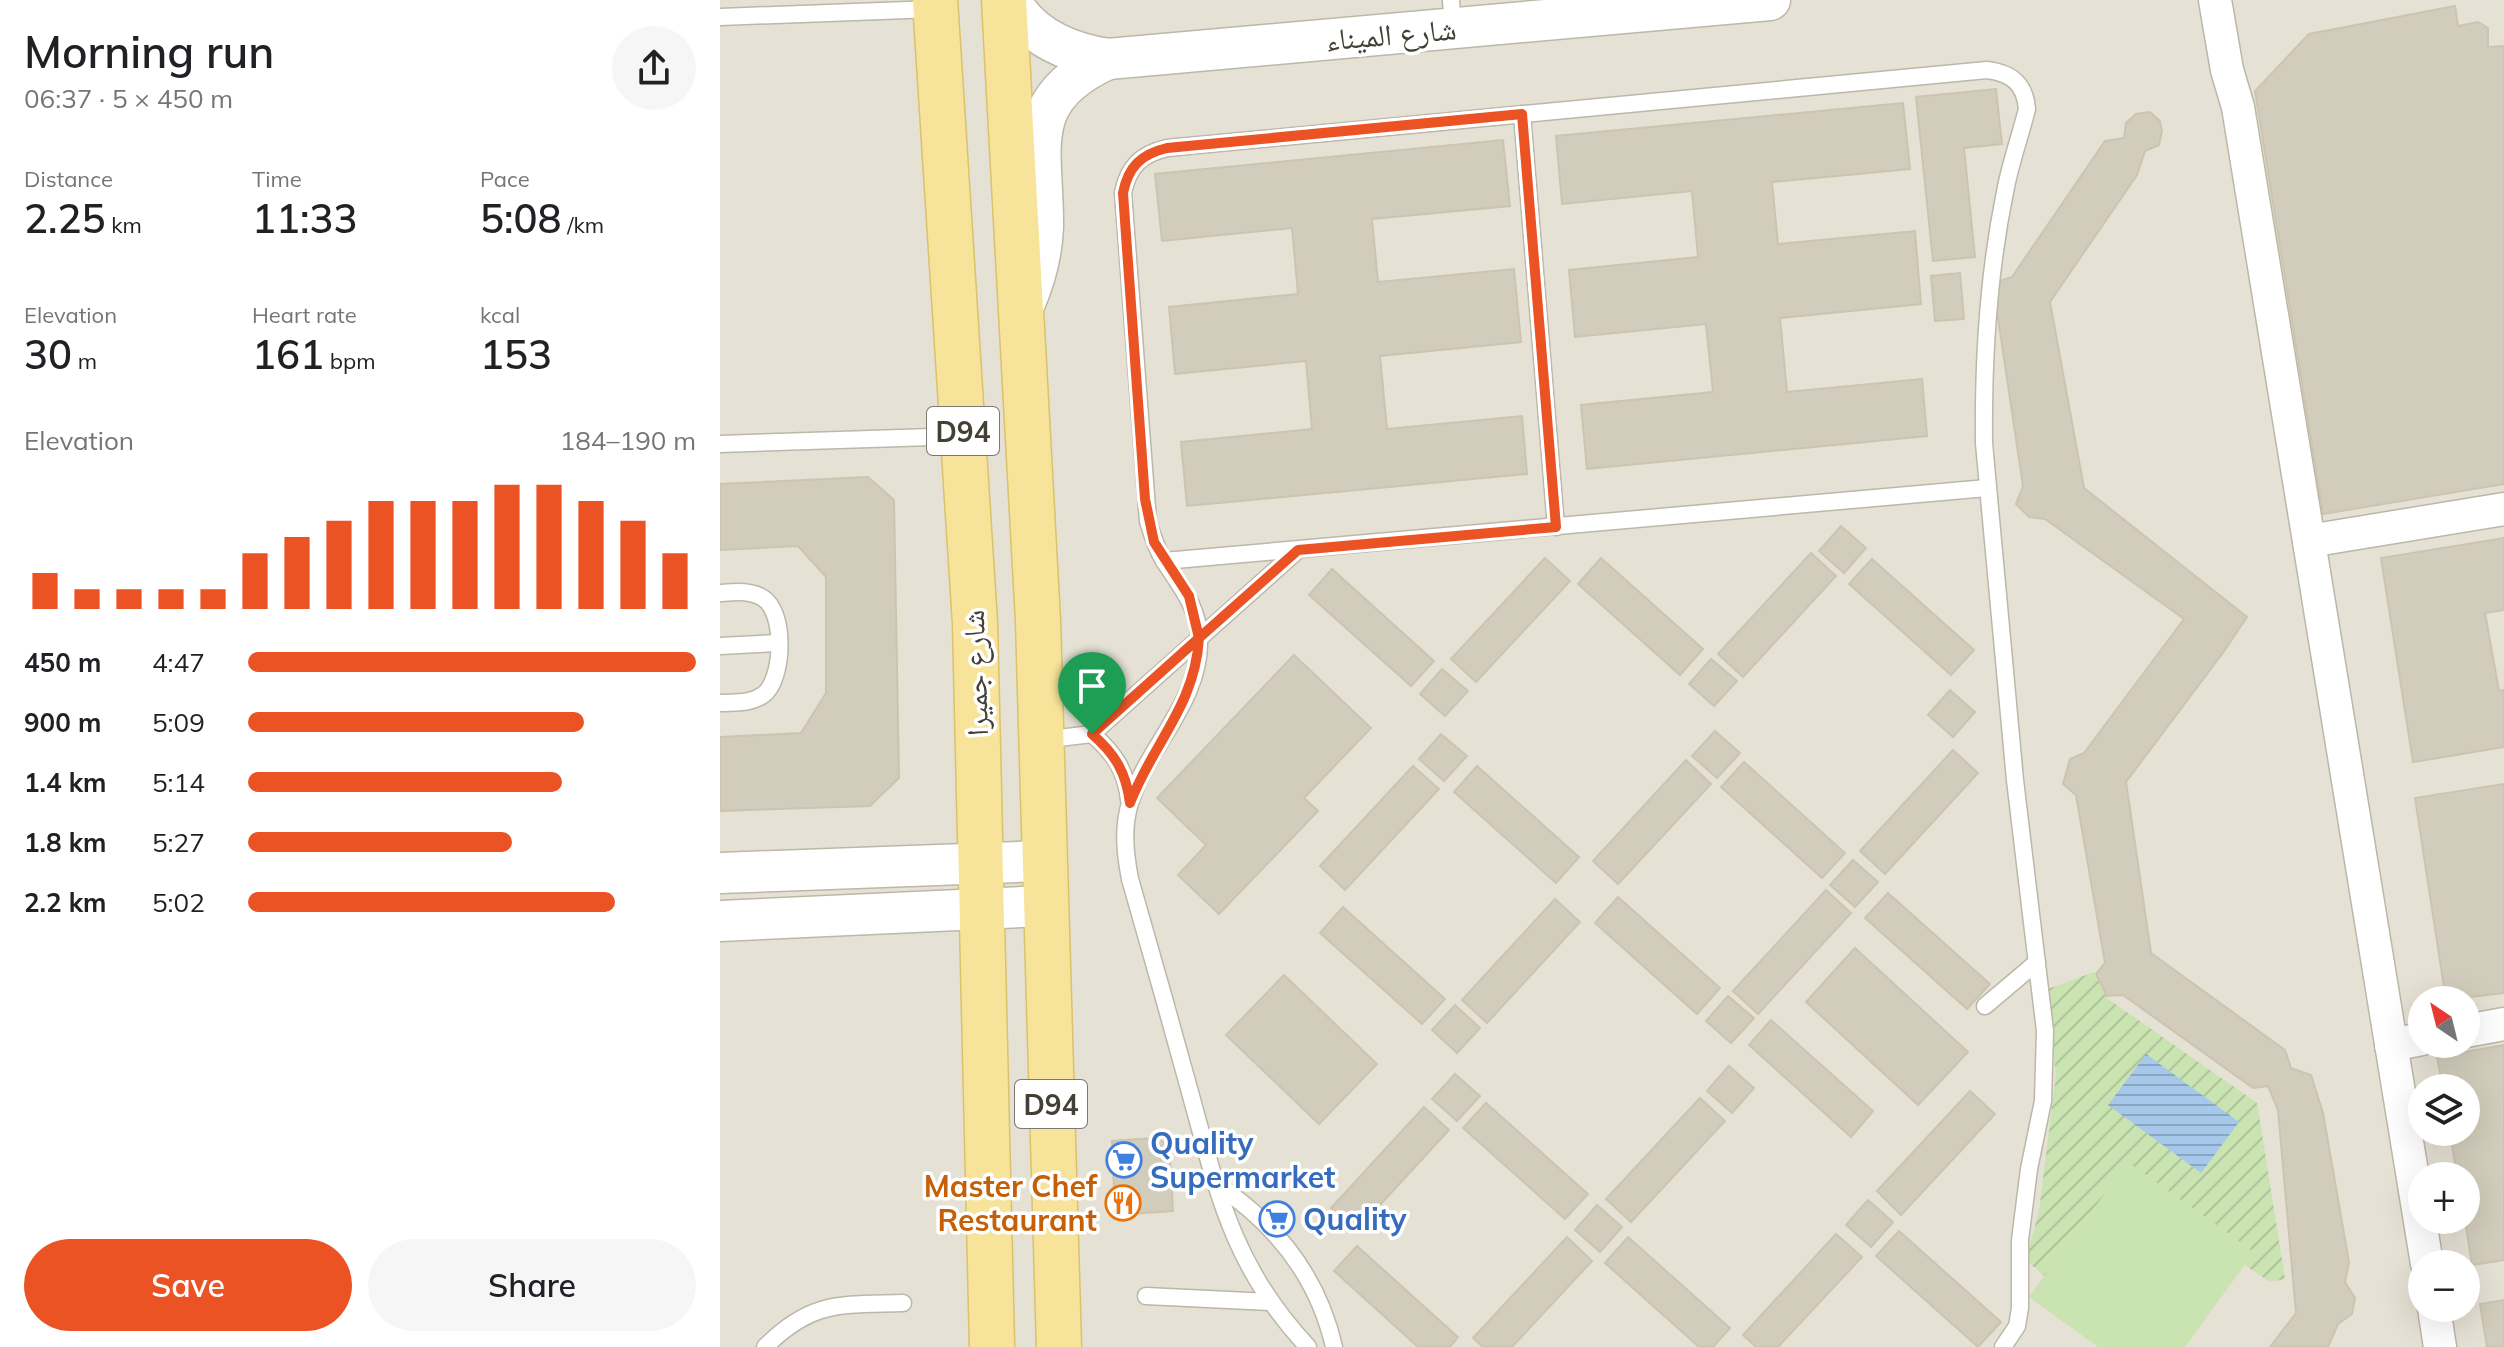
<!DOCTYPE html>
<html lang="en">
<head>
<meta charset="utf-8">
<style>
	body { margin:0; font-family:Mulish,"Noto Naskh Arabic",sans-serif; background:#f6f6f6; color:#202124; height:100vh; display:flex; flex-direction:column; font-size:30px; white-space:nowrap }
	* { box-sizing:border-box; margin:0 }
	p { font-size:26px; color:#757577 }
	.icon { flex:none; width:44px; height:44px; fill:none; stroke:currentColor; stroke-width:2; stroke-linecap:round; stroke-linejoin:round }
	.map { position:relative; flex:1; overflow:hidden }
	.drawer { display:flex; flex-direction:column; background:#fff; width:720px }
	.drawer>* { flex:none }
	.needle { width:52px; rotate:325deg }
	.fabs { position:absolute; left:1688px; top:986px; display:grid; gap:16px }
	.fabs a { display:grid; place-items:center; width:72px; height:72px; border-radius:50%; background:#fff; box-shadow:0 8px 32px #0002; font-size:40px }
	.pin { position:absolute; display:grid; place-items:center; width:68px; height:68px; color:#fff; margin:-82px -34px; border-radius:50% 50% 50% 0; rotate:-45deg; box-shadow:0 0 8px #0007 }
	.pin .icon { rotate:45deg }
	.round { display:grid; place-items:center; flex:none; width:84px; height:84px; border-radius:42px; background:#f6f6f6 }
	.summary { display:flex; align-items:center; justify-content:space-between; height:136px; padding:0 24px }
	h1 { font-size:44px; font-weight:600; line-height:60px }
	.stats { display:grid; grid-template-columns:repeat(3,1fr); gap:12px; height:136px; padding:8px 24px }
	.stats div { display:grid; align-content:center }
	.stats b { font-size:40px; font-weight:600 }
	.stats small { font-size:22px; font-weight:400 }
	.stats p { font-size:22px }
	.chart { height:224px; padding:16px 24px }
	.chart p { display:flex; justify-content:space-between }
	.chart svg { width:100%; height:144px; margin-top:8px; stroke:#eb5224; stroke-width:6 }
	.action { display:flex; gap:16px; margin-top:auto; padding:16px 24px }
	.action a { flex:1; height:92px; border-radius:48px; background:#eb5224; color:#fff; font-size:32px; font-weight:600; line-height:92px; text-align:center }
	.action a+a { background:#f6f6f6; color:#202124 }
	ul { padding:0 24px; list-style:none; font-size:26px }
	li { display:grid; grid-template-columns:128px 96px 1fr; align-items:center; height:60px }
	li i { height:20px; border-radius:10px; background:#eb5224 }
	main { display:flex; flex:1; min-height:0 }
	.map>svg:first-child { display:block }
	.residential { fill:#e5e1d4; fill-rule:evenodd }
	.green { fill:#c9e3b1 }
	.garden { fill:url(#garden-furrows) }
	.water { fill:url(#water-rules) }
	.building { fill:#d2ccbc; stroke:#cdc4b0; stroke-width:2 }
	.lines { fill:none; stroke-linecap:round; stroke-linejoin:round }
	.service-casing { stroke:#bcb7a9; stroke-width:19 }
	.minor-casing { stroke:#bcb7a9; stroke-width:35 }
	.tertiary-casing { stroke:#bcb7a9; stroke-width:43 }
	.primary-casing { stroke:#dbc26b; stroke-width:47 }
	.service { stroke:#fff; stroke-width:16 }
	.minor { stroke:#fff; stroke-width:32 }
	.tertiary { stroke:#fff; stroke-width:40 }
	.primary { stroke:#f7e49a; stroke-width:44 }
	.route-casing { stroke:#fff; stroke-width:16 }
	.route { stroke:#eb5224; stroke-width:10 }
	.labels { text-anchor:middle; dominant-baseline:central; stroke-width:7; stroke-linejoin:round; paint-order:stroke }
	.shield { fill:#fff; stroke:#7c7972; stroke-width:2 }
	.shield-label { font-size:28px; font-weight:bold; fill:#444036 }
	.street-label { font-size:30px; fill:#444036; stroke:#fff }
	.shop-label { font-size:30px; font-weight:bold; fill:#366cbe; stroke:#fff; text-anchor:start }
	.food-label { font-size:30px; font-weight:bold; fill:#c56008; stroke:#fff; text-anchor:end }
</style>
</head>
<body>
<main>
<section class="drawer">
<div class="summary"><div><h1>Morning run</h1><p>06:37 · 5 × 450 m</p></div><a class="round"><svg class="icon" aria-label="share" viewBox="0 0 24 24"><path d="M12 15V3M7 8l5-5 5 5M5 13v7h14v-7"/></svg></a></div>
<div class="stats">
<div><p>Distance</p><b>2.25<small> km</small></b></div>
<div><p>Time</p><b>11:33</b></div>
<div><p>Pace</p><b>5:08<small> /km</small></b></div>
</div>
<div class="stats">
<div><p>Elevation</p><b>30<small> m</small></b></div>
<div><p>Heart rate</p><b>161<small> bpm</small></b></div>
<div><p>kcal</p><b>153</b></div>
</div>
<div class="chart"><p><span>Elevation</span>184–190 m</p>
<svg viewBox="0 0 160 44" preserveAspectRatio="none"><path d="M5 44V33M15 44V38M25 44V38M35 44V38M45 44V38M55 44V27M65 44V22M75 44V17M85 44V11M95 44V11M105 44V11M115 44V6M125 44V6M135 44V11M145 44V17M155 44V27"/></svg>
</div>
<ul>
<li><b>450 m</b>4:47<i style="width:100%"></i></li>
<li><b>900 m</b>5:09<i style="width:75%"></i></li>
<li><b>1.4 km</b>5:14<i style="width:70%"></i></li>
<li><b>1.8 km</b>5:27<i style="width:59%"></i></li>
<li><b>2.2 km</b>5:02<i style="width:82%"></i></li>
</ul>
<div class="action"><a>Save</a><a>Share</a></div>
</section>
<div class="map">
<svg width="1784" height="1347" viewBox="0 0 1784 1347">
	<defs>
		<pattern id="garden-furrows" width="10" height="10" patternUnits="userSpaceOnUse" patternTransform="scale(2)"><rect width="10" height="10" fill="#c9e3b1"/><path d="M-1 1l2-2M0 10L10 0M9 11l2-2" fill="none" stroke="#aec499"/></pattern>
		<pattern id="water-rules" width="6" height="5" patternUnits="userSpaceOnUse" patternTransform="scale(2)"><rect width="6" height="5" fill="#a6c9eb"/><path d="M0 2.5h6" fill="none" stroke="#89a5bf"/></pattern>
	</defs>
	<rect width="100%" height="100%" fill="#f2efe6"/>
	<path class="residential" d="M0,0h1784v1347h-1784zM1702,1000h44v44h-44zM1702,1088h44v44h-44zM1702,1176h44v44h-44zM1702,1264h44v44h-44z"/>
	<path class="green" d="M1408,1161l126,91 -69,95h-87l-69,-50z"/>
	<path class="garden" d="M1374,972l14,27 149,104 28,176 -15,3 -25,-17 9,-13 -126,-90 -84,114 -18,-16 13,-49 17,-136 -11,-85z"/>
	<path class="water" d="M1426,1054l93,68 -38,51 -93,-68z"/>
	<g class="building">
		<path d="M1735,6l3,20 20,-4 10,6v19l16,-1v438l-181,30 -68,-423 54,-57z"/>
		<path d="M1276,89l6,55 -38,4 11,109 -42,4 -17,-164z"/>
		<path d="M1183,103l7,66 -138,13 6,62 137,-13 6,73 -141,14 7,74 135,-13 5,57 -340,33 -6,-64 132,-13 -7,-68 -131,13 -6,-67 129,-13 -6,-66 -130,13 -6,-68z"/>
		<path d="M1430,112l10,9 2,10 -3,14 -14,6 -8,24 -87,127 34,186 163,129 -22,33 -99,132 25,171 134,97 6,18 20,7 12,38 26,149 -4,20 10,16 -3,16 -14,10 -10,23h-58l26,-34 -18,-203 -10,-24 -15,2 -130,-93 -16,1 -11,-22 9,-11 -29,-168 -13,-11 7,-25 14,-6 100,-134 -139,-100 -16,-2 -13,-13 7,-18 -25,-168 -9,-11 4,-24 19,-6 93,-136 19,-3 2,-15 10,-9z"/>
		<path d="M783,140l7,66 -138,13 6,63 136,-13 7,73 -141,14 7,73 135,-13 5,58 -340,32 -6,-64 131,-13 -6,-68 -131,13 -6,-67 129,-13 -6,-66 -130,13 -7,-67z"/>
		<path d="M1240,273l4,46 -29,2 -4,-45z"/>
		<path d="M148,477l26,23 5,278 -29,28 -150,5v-74l81,-4 25,-40v-116l-28,-31 -78,4v-66z"/>
		<path d="M1121,526l25,22 -22,25 -25,-22z"/>
		<path d="M1784,538v72l-19,3 14,78 5,-1v57l-91,15 -32,-204z"/>
		<path d="M1091,553l25,23 -93,101 -25,-23z"/>
		<path d="M825,558l25,23 -94,101 -25,-23z"/>
		<path d="M881,558l102,91 -23,26 -102,-91z"/>
		<path d="M1152,559l102,91 -23,25 -102,-91z"/>
		<path d="M612,569l102,92 -23,25 -102,-91z"/>
		<path d="M574,655l77,73 -67,70 14,13 -99,103 -41,-39 28,-30 -49,-47z"/>
		<path d="M991,659l26,22 -23,25 -25,-22z"/>
		<path d="M722,669l26,22 -23,25 -25,-22z"/>
		<path d="M1230,690l25,22 -22,25 -25,-22z"/>
		<path d="M995,731l25,22 -23,25 -25,-22z"/>
		<path d="M721,734l26,22 -23,25 -25,-22z"/>
		<path d="M1233,750l25,23 -93,101 -25,-23z"/>
		<path d="M966,760l25,24 -93,100 -25,-23z"/>
		<path d="M1024,762l101,91 -23,25 -101,-91z"/>
		<path d="M693,766l26,23 -94,101 -25,-24z"/>
		<path d="M757,766l102,91 -23,26 -102,-91z"/>
		<path d="M1784,784v209l-58,7 -31,-202z"/>
		<path d="M1133,860l25,22 -23,25 -25,-22z"/>
		<path d="M1106,890l25,23 -93,101 -25,-23z"/>
		<path d="M1168,893l102,91 -23,25 -102,-91z"/>
		<path d="M898,897l102,91 -23,26 -102,-91z"/>
		<path d="M835,899l25,23 -93,101 -25,-23z"/>
		<path d="M623,907l102,92 -23,25 -102,-91z"/>
		<path d="M1135,948l113,104 -50,53 -112,-103z"/>
		<path d="M564,975l93,89 -58,60 -93,-89z"/>
		<path d="M1008,996l26,22 -23,25 -25,-22z"/>
		<path d="M735,1005l25,23 -23,25 -25,-23z"/>
		<path d="M1051,1020l102,91 -22,26 -102,-92z"/>
		<path d="M1784,1045v215l-32,5 -7,-45 1,-44h-9l-7,-44h16v-44h-23l-6,-31z"/>
		<path d="M1009,1066l25,22 -22,25 -25,-22z"/>
		<path d="M735,1074l25,22 -23,25 -25,-22z"/>
		<path d="M1250,1091l25,23 -94,101 -24,-24z"/>
		<path d="M980,1098l25,23 -94,101 -25,-23z"/>
		<path d="M766,1103l102,91 -23,25 -102,-91z"/>
		<path d="M704,1107l25,23 -93,101 -25,-23z"/>
		<path d="M449,1137l4,74 -58,4 -3,-74z"/>
		<path d="M1148,1200l25,22 -22,25 -25,-22z"/>
		<path d="M877,1205l25,22 -22,25 -25,-22z"/>
		<path d="M1179,1231l102,91 -23,25 -102,-91z"/>
		<path d="M1116,1234l26,23 -84,90h-22l-13,-12z"/>
		<path d="M847,1237l25,24 -80,86h-29l-10,-9z"/>
		<path d="M908,1237l102,91 -17,19h-14l-94,-84z"/>
		<path d="M637,1246l101,91 -8,10h-32l-84,-76z"/>
		<path d="M1784,1300v47h-17l-7,-43z"/>
	</g>
	<g class="lines">
		<defs>
			<g id="service">
				<path d="M731,0l2,28"/>
				<path d="M0,17l214,-8"/>
				<path d="M802,114l34,413"/>
				<path d="M0,444l242,-8"/>
				<path d="M444,561l823,-73"/>
				<path d="M0,593c15,-1 30,-3 43,5 23,14 21,82 0,97 -13,9 -28,7 -43,8"/>
				<path d="M0,646l58,-3"/>
				<path d="M372,734c22,19 34,36 37,66"/>
				<path d="M322,740l50,-6 206,-184"/>
				<path d="M1265,1006l52,-44"/>
				<path d="M496,1184c59,39 102,93 118,163"/>
				<path d="M426,1296l124,6"/>
				<path d="M45,1347c47,-47 76,-42 138,-44"/>
				<path d="M588,1347c-77,-82 -91,-158 -120,-262 -19,-69 -38,-137 -58,-206 -5,-26 -8,-53 1,-79 18,-56 71,-100 68,-163 -1,-31 -19,-51 -35,-76 -8,-13 -12,-26 -16,-40l-25,-328c5,-26 18,-39 44,-45l820,-78c25,3 38,14 40,39 -7,28 -17,55 -22,83 -17,83 -22,166 -21,251l31,337 30,251 -2,70 -14,68 -9,71v68l-3,18 -14,21"/>
			</g>
			<g id="minor">
				<path d="M1495,0l12,70 11,37 189,1157"/>
				<path d="M1589,541l195,-32"/>
				<path d="M1746,1031l38,-7"/>
				<path d="M1671,1045l31,-6"/>
				<path d="M1714,1308l6,39"/>
			</g>
			<g id="tertiary">
				<path d="M290,0c20,37 59,53 98,59l662,-59"/>
				<path d="M304,305c11,-25 18,-51 19,-78 1,-78 -24,-128 65,-168"/>
				<path d="M0,873l324,-12"/>
				<path d="M0,921l325,-15"/>
			</g>
			<g id="primary">
				<path d="M215,0l40,623 17,724"/>
				<path d="M284,0l34,621 21,726"/>
			</g>
		</defs>
		<use href="#service" class="service-casing"/>
		<use href="#minor" class="minor-casing"/>
		<use href="#tertiary" class="tertiary-casing"/>
		<use href="#primary" class="primary-casing"/>
		<use href="#service" class="service"/>
		<use href="#minor" class="minor"/>
		<use href="#tertiary" class="tertiary"/>
		<use href="#primary" class="primary"/>
	</g>
	<g class="lines">
		<defs>
			<path id="route" d="M372,734c23,20 34,38 38,69 23,-60 65,-97 69,-165l99,-88 258,-23 -34,-413 -355,34c-26,6 -39,19 -44,45l22,306 9,43 35,54 10,42 -107,96"/>
		</defs>
		<use href="#route" class="route-casing"/>
		<use href="#route" class="route"/>
	</g>
	<defs>
		<symbol id="supermarket-ring" viewBox="-11 -11 22 22"><circle r="9.5" fill="#fff" stroke="#3f7fe0" stroke-width="1.5"/><path d="M-6-5.5h2.5l.6 2H6L4.5 2H-2.5L-4.4-4H-6ZM-1.5 3.2a1.3 1.3 0 1 0 .1 0ZM3 3.2a1.3 1.3 0 1 0 .1 0Z" fill="#3f7fe0"/></symbol>
		<symbol id="restaurant-ring" viewBox="-11 -11 22 22"><circle r="9.5" fill="#fff" stroke="#e8710a" stroke-width="1.5"/><path d="M-5-6h1v4h1v-4h1v4h1v-4h1v5L-1.5 .5V6h-2V.5L-5-1ZM5-6V6H3V1.5H1.5Q1.5-4 5-6Z" fill="#e8710a"/></symbol>
	</defs>
	<g fill-rule="evenodd">
		<use href="#supermarket-ring" x="384" y="1140" width="40" height="40"/>
		<use href="#restaurant-ring" x="383" y="1183" width="40" height="40"/>
		<use href="#supermarket-ring" x="537" y="1199" width="40" height="40"/>
	</g>
	<g class="labels">
		<g class="shield">
			<rect x="207" y="407" width="72" height="48" rx="6"/>
			<rect x="295" y="1080" width="72" height="48" rx="6"/>
		</g>
		<g class="shield-label">
			<text x="243" y="431">D94</text>
			<text x="331" y="1104">D94</text>
		</g>
		<g class="street-label">
			<text transform="translate(671 34) rotate(-5)">شارع الميناء</text>
			<text transform="translate(255 673) rotate(-92)">شارع جميرا</text>
		</g>
		<g class="shop-label">
			<text x="430" y="1143">Quality<tspan x="430" dy="34">Supermarket</tspan></text>
			<text x="583" y="1219">Quality</text>
		</g>
		<g class="food-label">
			<text x="377" y="1186">Master Chef<tspan x="377" dy="34">Restaurant</tspan></text>
		</g>
	</g>
</svg>
<div class="fabs">
<a><svg class="needle" viewBox="-14 -14 28 28"><path d="M0-13l5 13h-10z" fill="#e53935"/><path d="M0 13l5-13h-10z" fill="#757577"/></svg></a>
<a><svg class="icon" aria-label="layers" viewBox="0 0 24 24"><path d="M12 4l9 5-9 5-9-5zM3 14l9 5 9-5"/></svg></a>
<a>+</a>
<a>−</a>
</div>
<div class="pin" style="left:372px;top:734px;background:#1e9e55"><svg class="icon" aria-label="arrive" viewBox="0 0 24 24"><path d="M6 21V4h12l-3 4 3 4H6"/></svg></div>
</div>
</main>
</body>
</html>
